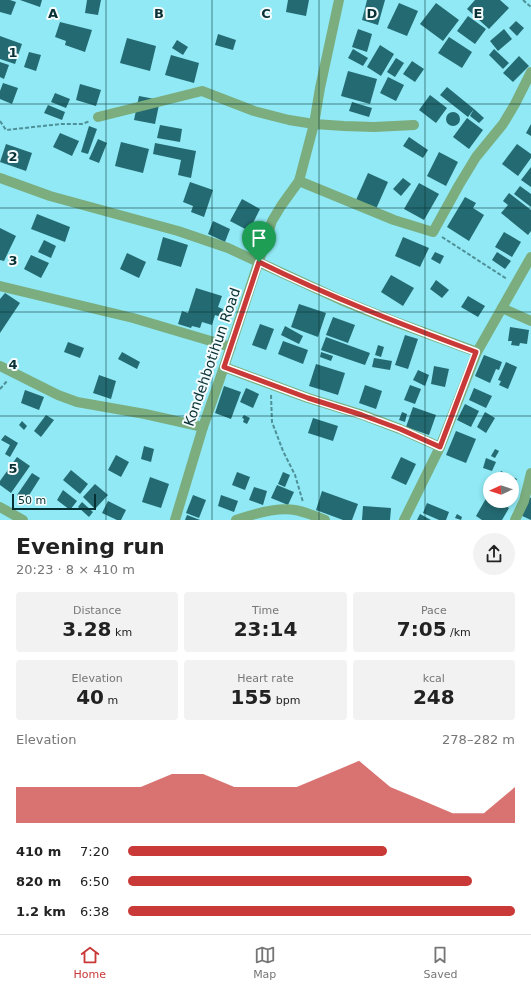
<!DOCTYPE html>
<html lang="en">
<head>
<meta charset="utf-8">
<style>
	body { margin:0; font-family:"DejaVu Sans",sans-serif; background:#f2f2f2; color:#222; height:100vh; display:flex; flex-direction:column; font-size:15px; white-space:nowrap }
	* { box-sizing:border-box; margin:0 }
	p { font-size:13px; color:#767676 }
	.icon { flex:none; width:22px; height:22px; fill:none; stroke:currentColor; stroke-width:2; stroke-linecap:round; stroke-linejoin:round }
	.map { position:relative; height:520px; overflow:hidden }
	.panel { display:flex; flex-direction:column; background:#fff; flex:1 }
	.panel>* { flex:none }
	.needle { width:26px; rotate:267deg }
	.buttons { position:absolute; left:483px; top:472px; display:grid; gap:8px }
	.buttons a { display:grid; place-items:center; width:36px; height:36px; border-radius:50%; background:#fff; box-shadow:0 2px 6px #0003; font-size:20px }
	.scale { position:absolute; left:12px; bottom:10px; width:84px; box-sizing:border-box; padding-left:4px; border:2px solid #073034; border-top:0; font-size:11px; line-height:14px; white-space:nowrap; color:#073034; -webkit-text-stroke:3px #f3fbfc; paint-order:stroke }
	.pin { position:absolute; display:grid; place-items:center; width:34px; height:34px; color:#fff; margin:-41px -17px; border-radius:50% 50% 50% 0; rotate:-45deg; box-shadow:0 0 4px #0007 }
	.pin .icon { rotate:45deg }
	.round { display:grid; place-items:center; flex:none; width:42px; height:42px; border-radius:21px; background:#f2f2f2 }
	.head { display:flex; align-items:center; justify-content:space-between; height:68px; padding:0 16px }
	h1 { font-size:22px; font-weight:700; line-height:30px }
	.figures { display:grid; grid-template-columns:repeat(3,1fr); gap:6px; height:68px; padding:4px 16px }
	.figures div { display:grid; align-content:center; border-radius:4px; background:#f2f2f2; text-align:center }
	.figures b { font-size:20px; font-weight:700 }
	.figures small { font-size:11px; font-weight:400 }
	.figures p { font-size:11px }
	.chart { height:112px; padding:8px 16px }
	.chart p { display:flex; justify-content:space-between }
	.chart svg { width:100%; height:72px; margin-top:4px; fill:#c83937; opacity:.7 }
	ul { padding:0 16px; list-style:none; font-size:13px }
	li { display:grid; grid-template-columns:64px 48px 1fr; align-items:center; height:30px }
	li i { height:10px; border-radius:5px; background:#c83937 }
	.menu { display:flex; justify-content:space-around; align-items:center; height:56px; border-top:1px solid #e0e0e0; background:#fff; font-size:11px; color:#767676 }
	.menu a { display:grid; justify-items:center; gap:2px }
	.menu .current { color:#c83937 }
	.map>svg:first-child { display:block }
	.building { fill:#246a72 }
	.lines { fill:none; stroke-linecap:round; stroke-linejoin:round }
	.path { stroke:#4e9097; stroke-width:2; stroke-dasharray:4 2; stroke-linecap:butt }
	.minor { stroke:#7bad7e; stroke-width:10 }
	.route-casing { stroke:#fff; stroke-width:8 }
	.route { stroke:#c83937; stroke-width:5 }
	.grid { fill:none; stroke:#073034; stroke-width:1; stroke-opacity:0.55 }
	.labels { text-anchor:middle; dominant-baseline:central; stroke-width:4; stroke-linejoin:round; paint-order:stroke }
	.street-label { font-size:14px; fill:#073034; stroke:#f3fbfc }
	.grid-label { font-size:13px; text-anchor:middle; font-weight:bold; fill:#073034; stroke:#f3fbfc; stroke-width:4; stroke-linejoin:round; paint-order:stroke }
</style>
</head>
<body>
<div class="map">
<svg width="531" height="520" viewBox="0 0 531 520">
	<rect width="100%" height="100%" fill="#90e9f4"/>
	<g class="building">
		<path d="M0,0h10l6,2 -5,13 -11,-3z"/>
		<path d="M20,0h22l-2,7z"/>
		<path d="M87,0h14l-3,15 -13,-2z"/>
		<path d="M288,0h21l-3,16 -20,-4z"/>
		<path d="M367,0h18l-7,25 -16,-5z"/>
		<path d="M475,0h25l9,8 -20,21 -22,-20z"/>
		<path d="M399,3l19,8 -11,25 -20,-8z"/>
		<path d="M436,3l23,17 -16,21 -23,-17z"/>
		<path d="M468,16l18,13 -11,15 -18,-13z"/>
		<path d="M516,21l8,7 -7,8 -8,-8z"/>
		<path d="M60,22l32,8 -7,22 -20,-7 1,-4 -11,-4z"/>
		<path d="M358,29l14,5 -5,18 -15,-5z"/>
		<path d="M504,29l8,10 -14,12 -8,-10z"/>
		<path d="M218,34l18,6 -3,10 -18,-5z"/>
		<path d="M0,36l22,8 -7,20 -15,-5z"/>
		<path d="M449,37l23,15 -10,16 -24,-15z"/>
		<path d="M127,38l29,8 -6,25 -30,-8z"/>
		<path d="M177,40l11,7 -5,8 -11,-7z"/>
		<path d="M380,45l14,9 -13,22 -14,-9z"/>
		<path d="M353,49l15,9 -5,8 -15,-8z"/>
		<path d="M494,49l15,14 -6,6 -14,-14z"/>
		<path d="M29,52l12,3 -5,16 -12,-4z"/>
		<path d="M171,55l28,8 -5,20 -29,-8z"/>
		<path d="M519,56l10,10 -16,16 -10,-9z"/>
		<path d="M396,58l8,5 -9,14 -8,-5z"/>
		<path d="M412,61l12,8 -9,13 -12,-8z"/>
		<path d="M0,62l9,3 -5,14 -4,-2z"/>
		<path d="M348,71l29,8 -7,25 -29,-8z"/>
		<path d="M388,77l16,8 -8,16 -16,-8z"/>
		<path d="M3,83l15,5 -6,16 -12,-5v-8z"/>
		<path d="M80,84l21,6 -5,16 -20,-6z"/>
		<path d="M447,87l27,22 10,9 -5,5 -9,-7 4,-7 -6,8 -28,-22z"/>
		<path d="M55,93l15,6 -4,9 -15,-6z"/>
		<path d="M430,95l17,13 -11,15 -17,-13z"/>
		<path d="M139,96l21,4 -5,24 -21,-4z"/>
		<path d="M352,102l20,6 -3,9 -20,-6z"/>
		<path d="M48,105l17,7 -3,8 -18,-7z"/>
		<circle cx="453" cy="119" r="7"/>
		<path d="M467,118l16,12 -14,19 -16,-12z"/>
		<path d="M531,124v12l-5,-3z"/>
		<path d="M160,125l22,4 -2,13 -23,-4z"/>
		<path d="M89,126l8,3 -9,25 -7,-2z"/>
		<path d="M60,133l19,8 -7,15 -19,-9z"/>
		<path d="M409,137l19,13 -5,8 -20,-12z"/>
		<path d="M98,139l9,4 -8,20 -10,-4z"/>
		<path d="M121,142l28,7 -6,24 -28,-7z"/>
		<path d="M155,143l41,8 -5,27 -13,-3 3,-15 -28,-6z"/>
		<path d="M6,144l26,9 -6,18 -26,-9z"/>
		<path d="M517,144l14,10v4l-13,18 -16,-12z"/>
		<path d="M439,152l19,10 -12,24 -19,-10z"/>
		<path d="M531,167v20l-10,-7z"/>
		<path d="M368,173l20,9 -12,27 -20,-9z"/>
		<path d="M403,178l8,6 -10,12 -8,-7z"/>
		<path d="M190,182l23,8 -9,27 -13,-5 2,-6 -10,-4z"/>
		<path d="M419,183l20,11 -15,26 -20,-11z"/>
		<path d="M520,186l11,8v13l-17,-13z"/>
		<path d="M509,193l22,17v21l-3,4 -27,-22 7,-8 -5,-4z"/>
		<path d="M465,197l11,6 -3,5 11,7 -15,26 -22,-14z"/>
		<path d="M242,199l18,10 -11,22 -19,-10z"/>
		<path d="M37,214l33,13 -5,15 -34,-13z"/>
		<path d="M213,221l17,8 -5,13 -17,-8z"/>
		<path d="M0,228l16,8 -12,25 -4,-1z"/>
		<path d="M504,232l17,10 -9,15 -17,-10z"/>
		<path d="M163,237l25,8 -7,22 -24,-7z"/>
		<path d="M403,237l26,11 -9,19 -25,-11z"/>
		<path d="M44,240l12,6 -5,12 -13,-6z"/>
		<path d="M435,252l9,4 -4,8 -9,-5z"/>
		<path d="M497,252l14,9 -6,8 -13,-9z"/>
		<path d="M127,253l19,9 -7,16 -19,-9z"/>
		<path d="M31,255l18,8 -8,15 -17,-9z"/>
		<path d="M391,275l23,13 -11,18 -22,-14z"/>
		<path d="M436,280l13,10 -7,8 -12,-9z"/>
		<path d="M196,288l26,8 -4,11 5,2 -2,8 -6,-2 -3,10 -10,-3 -2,6 -8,-2 -1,2 -13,-4 4,-13 6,2z"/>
		<path d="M5,293l15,10 -20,30v-34z"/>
		<path d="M468,296l17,10 -7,11 -17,-10z"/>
		<path d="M299,304l27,9 -8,24 -27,-10z"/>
		<path d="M333,317l22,8 -7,18 -22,-8z"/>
		<path d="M260,324l14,5 -8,21 -14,-5z"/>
		<path d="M285,326l18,10 -4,8 -18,-9z"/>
		<path d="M510,327l19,3 -2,14 -7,-1 -1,3 -8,-1 1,-4h-4z"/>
		<path d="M405,335l13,4 -10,30 -13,-4z"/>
		<path d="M326,337l44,16 -5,12 -44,-15z"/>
		<path d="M283,341l25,9 -5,14 -25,-10z"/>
		<path d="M68,342l16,6 -4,10 -16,-6z"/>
		<path d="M378,345l6,2 -3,10 -6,-2z"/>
		<path d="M122,352l18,10 -3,7 -19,-10z"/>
		<path d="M321,352l12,4 -2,5 -11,-4z"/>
		<path d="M484,355l18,7 -3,8 -3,-1 -6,14 -15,-7z"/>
		<path d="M374,358l18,3 -2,9 -18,-3z"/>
		<path d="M506,362l11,5 -9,22 -9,-4 2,-4 -3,-1z"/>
		<path d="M316,364l29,9 -7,22 -29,-9z"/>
		<path d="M434,366l15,3 -4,18 -14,-3z"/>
		<path d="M418,370l11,5 -4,11 -12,-6z"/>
		<path d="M99,375l17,6 -5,18 -18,-6z"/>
		<path d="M365,385l17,6 -6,18 -17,-6z"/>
		<path d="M410,385l11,4 -6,15 -11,-4z"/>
		<path d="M224,386l17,6 -10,27 -16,-6z"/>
		<path d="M246,388l13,6 -6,14 -13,-6z"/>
		<path d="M474,388l18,8 -6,12 -17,-8z"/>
		<path d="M25,390l19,7 -5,13 -18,-7z"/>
		<path d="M465,404l14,7 -8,16 -14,-7z"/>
		<path d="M413,407l23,8 -7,20 -23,-8z"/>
		<path d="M402,412l5,2 -2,8 -6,-2z"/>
		<path d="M485,412l10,6 -9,15 -9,-6z"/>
		<path d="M46,415l8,5 -13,17 -7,-6z"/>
		<path d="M244,415l6,3 -3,6 -4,-2 1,-3 -2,-1z"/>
		<path d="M313,418l25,8 -5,15 -25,-8z"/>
		<path d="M22,421l5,5 -3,4 -5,-5z"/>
		<path d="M456,431l20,8 -10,24 -20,-8z"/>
		<path d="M5,435l13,8 -8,14 -5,-3 5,-9 -9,-5z"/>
		<path d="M144,446l10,3 -3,13 -10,-3z"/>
		<path d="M495,449l4,2 -4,7 -4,-2z"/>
		<path d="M116,455l13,7 -8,15 -13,-7z"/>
		<path d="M17,457l13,9 -19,27 -11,-8v-4z"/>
		<path d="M401,457l15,7 -10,21 -15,-7z"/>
		<path d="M486,458l10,4 -4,9 -9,-3z"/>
		<path d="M71,470l17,14 -8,10 -17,-14z"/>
		<path d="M501,471l16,8 -5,9v-9h-15z"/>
		<path d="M237,472l13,5 -5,13 -13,-5z"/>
		<path d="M283,472l7,3 -5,12 -7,-3z"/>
		<path d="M32,473l8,5 -14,22 -9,-5z"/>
		<path d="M150,477l19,7 -8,24 -19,-6z"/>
		<path d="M95,484l13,11 -13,14 -12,-12z"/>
		<path d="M277,485l17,7 -6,13 -17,-7z"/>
		<path d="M254,487l13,4 -4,14 -14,-5z"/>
		<path d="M63,490l14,11 -7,9 -13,-10z"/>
		<path d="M322,491l36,13 -6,16h-9l-27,-10z"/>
		<path d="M193,495l13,5 -7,18 -13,-5z"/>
		<path d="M221,495l17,6 -4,11 -16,-6z"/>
		<path d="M488,495l2,2v4h7l12,7 -7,12h-20l-6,-4z"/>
		<path d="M529,497l2,1v22l-11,-5z"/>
		<path d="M108,501l18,9 -5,10h-4l-15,-7z"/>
		<path d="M82,502l11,10 -4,5 -11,-10z"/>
		<path d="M427,503l22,9 -3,8h-7l-16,-7z"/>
		<path d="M363,506l28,2 -1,12h-28z"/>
		<path d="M420,514l11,6h-14z"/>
		<path d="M457,514l5,3 -1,3 -6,-2z"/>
		<path d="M187,515l13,5h-15z"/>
	</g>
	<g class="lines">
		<g class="path">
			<path d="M523,0l8,7"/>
			<path d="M0,121l6,9 55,-6h21l8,-3"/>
			<path d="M442,237l65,42"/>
			<path d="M0,389l7,-8"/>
			<path d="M271,395l1,27 11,29 12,24 8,27"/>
		</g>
		<g class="minor">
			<path d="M98,117l104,-26 52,20 35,9 25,4 30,2 30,1 40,-2"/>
			<path d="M0,178l50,18 128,35 50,17 113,52 52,21 84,31"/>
			<path d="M299,181l95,39 39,12 26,-47 17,-28 27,-33 12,-20 16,-32"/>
			<path d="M0,286l133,32 98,29"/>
			<path d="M502,308l29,13"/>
			<path d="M0,366l58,29 19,7 68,12 58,13"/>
			<path d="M224,367l84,31 55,17 37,14 40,18"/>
			<path d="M0,507l23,13"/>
			<path d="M175,520l28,-93 21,-60 48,-146 9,-15 18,-25 15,-57 6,-36 19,-88"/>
			<path d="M236,520c17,-6 40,-13 59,-10 11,2 20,6 30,10"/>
			<path d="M404,520l36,-73 37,-95 54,-95"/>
			<path d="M515,520l9,-19 7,-28"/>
		</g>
	</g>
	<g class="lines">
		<defs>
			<path id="route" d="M259,262c71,35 144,63 217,90l-36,95 -40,-18 -38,-14 -54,-17 -84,-31z"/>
		</defs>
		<use href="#route" class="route-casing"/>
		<use href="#route" class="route"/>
	</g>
	<path class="grid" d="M106,0v520M212,0v520M319,0v520M425,0v520M0,104h531M0,208h531M0,312h531M0,416h531"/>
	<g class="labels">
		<g class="street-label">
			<text transform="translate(212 357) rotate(-71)">Kondehbotihun Road</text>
		</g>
	</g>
	<g class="grid-label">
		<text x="53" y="18">A</text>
		<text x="159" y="18">B</text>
		<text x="266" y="18">C</text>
		<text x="372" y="18">D</text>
		<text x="478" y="18">E</text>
		<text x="13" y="57">1</text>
		<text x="13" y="161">2</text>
		<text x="13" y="265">3</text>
		<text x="13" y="369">4</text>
		<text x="13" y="473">5</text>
	</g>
</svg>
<div class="buttons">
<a><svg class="needle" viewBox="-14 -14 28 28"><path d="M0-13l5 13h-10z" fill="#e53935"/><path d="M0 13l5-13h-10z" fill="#767676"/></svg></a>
</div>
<div class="scale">50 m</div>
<div class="pin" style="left:259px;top:262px;background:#1e9e55"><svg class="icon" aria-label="arrive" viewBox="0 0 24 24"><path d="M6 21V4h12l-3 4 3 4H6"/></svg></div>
</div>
<section class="panel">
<div class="head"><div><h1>Evening run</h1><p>20:23 · 8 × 410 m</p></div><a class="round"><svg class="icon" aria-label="share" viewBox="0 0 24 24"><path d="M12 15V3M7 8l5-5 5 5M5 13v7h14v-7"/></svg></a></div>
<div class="figures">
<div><p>Distance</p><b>3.28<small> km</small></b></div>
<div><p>Time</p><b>23:14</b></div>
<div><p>Pace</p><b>7:05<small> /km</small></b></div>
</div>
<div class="figures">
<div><p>Elevation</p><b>40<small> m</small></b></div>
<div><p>Heart rate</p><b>155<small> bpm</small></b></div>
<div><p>kcal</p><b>248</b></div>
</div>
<div class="chart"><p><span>Elevation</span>278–282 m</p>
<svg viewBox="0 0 160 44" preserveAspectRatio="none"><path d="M0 44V22L10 22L20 22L30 22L40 22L50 14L60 14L70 22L80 22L90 22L100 14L110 6L120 22L130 30L140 38L150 38L160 22V44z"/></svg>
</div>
<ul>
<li><b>410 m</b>7:20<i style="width:67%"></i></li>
<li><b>820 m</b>6:50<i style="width:89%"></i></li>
<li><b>1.2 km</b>6:38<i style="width:100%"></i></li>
</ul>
</section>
<nav class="menu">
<a class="current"><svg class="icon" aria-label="home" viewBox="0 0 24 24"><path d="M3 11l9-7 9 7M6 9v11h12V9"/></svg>Home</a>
<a><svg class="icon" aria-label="map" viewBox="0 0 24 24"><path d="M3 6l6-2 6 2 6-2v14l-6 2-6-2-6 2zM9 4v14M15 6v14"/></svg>Map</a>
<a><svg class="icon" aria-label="saved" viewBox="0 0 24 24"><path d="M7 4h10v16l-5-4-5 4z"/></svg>Saved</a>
</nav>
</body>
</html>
